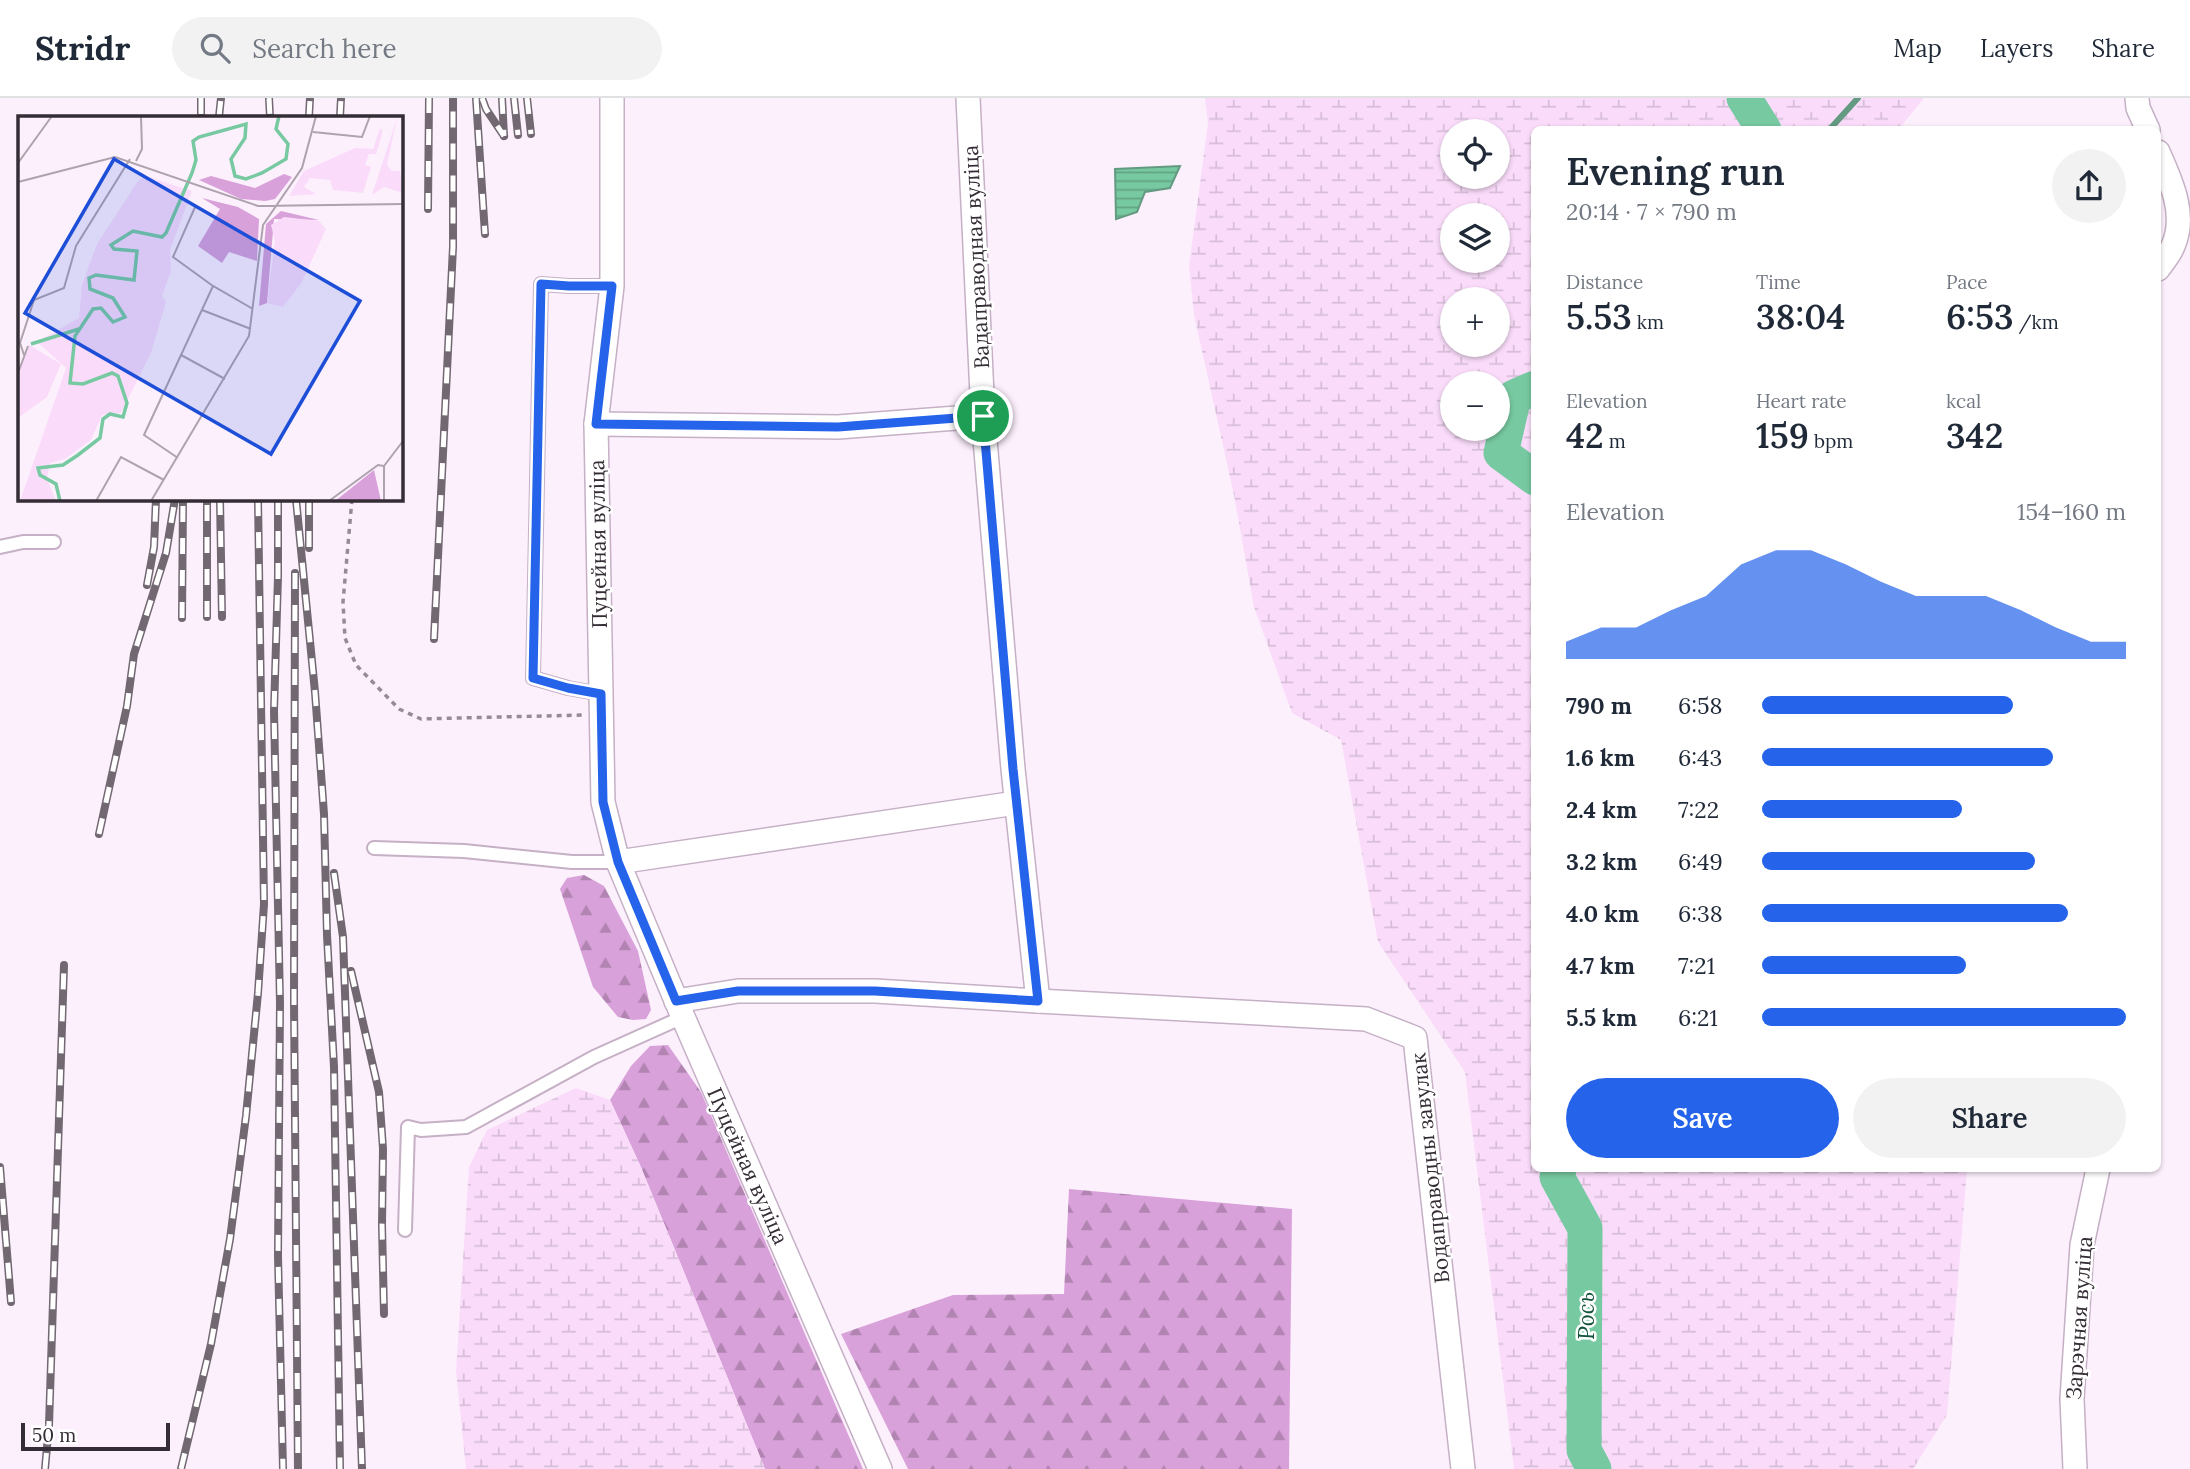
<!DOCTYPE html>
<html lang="en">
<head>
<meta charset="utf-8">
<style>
	body { margin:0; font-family:Lora,serif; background:#f2f2f3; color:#1f2937; height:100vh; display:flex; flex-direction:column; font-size:26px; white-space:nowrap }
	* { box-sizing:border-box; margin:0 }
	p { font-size:23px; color:#747a83 }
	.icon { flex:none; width:38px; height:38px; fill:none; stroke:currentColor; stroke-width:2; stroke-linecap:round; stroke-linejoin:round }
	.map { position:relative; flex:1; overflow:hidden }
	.sheet { position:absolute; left:1531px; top:28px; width:630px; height:1046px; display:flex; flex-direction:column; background:#fff; border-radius:10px; box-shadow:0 2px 5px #0004 }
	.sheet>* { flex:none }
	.controls { position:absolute; left:1440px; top:21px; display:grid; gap:14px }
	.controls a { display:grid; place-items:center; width:70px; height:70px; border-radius:50%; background:#fff; box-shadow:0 2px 5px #0004; font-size:35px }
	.scale { position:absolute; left:21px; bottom:18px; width:149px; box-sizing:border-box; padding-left:7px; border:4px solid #352d35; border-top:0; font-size:19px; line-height:24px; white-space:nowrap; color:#352d35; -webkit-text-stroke:5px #fff; paint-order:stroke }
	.pin { position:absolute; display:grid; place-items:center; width:60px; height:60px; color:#fff; margin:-30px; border:4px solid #fff; border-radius:50%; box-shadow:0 2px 7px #0007 }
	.round { display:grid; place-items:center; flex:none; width:74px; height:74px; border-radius:37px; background:#f2f2f3 }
	.head { display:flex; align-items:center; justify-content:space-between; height:119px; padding:0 35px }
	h1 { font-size:38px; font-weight:600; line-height:52px }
	.stats { display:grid; grid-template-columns:repeat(3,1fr); gap:10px; height:119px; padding:7px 35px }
	.stats div { display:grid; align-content:center }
	.stats b { font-size:35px; font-weight:600 }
	.stats small { font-size:19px; font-weight:400 }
	.stats p { font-size:19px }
	.chart { height:196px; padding:14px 35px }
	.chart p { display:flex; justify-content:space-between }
	.chart svg { width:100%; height:126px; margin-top:7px; fill:#2563eb; opacity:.7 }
	.button { display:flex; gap:14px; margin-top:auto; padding:14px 35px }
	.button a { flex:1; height:80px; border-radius:42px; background:#2563eb; color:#fff; font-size:28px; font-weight:600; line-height:80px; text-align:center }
	.button a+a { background:#f2f2f3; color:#1f2937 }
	ul { padding:0 35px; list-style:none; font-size:23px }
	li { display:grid; grid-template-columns:112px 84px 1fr; align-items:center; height:52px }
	li i { height:18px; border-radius:9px; background:#2563eb }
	header { display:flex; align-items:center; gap:42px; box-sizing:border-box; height:98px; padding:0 35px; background:#fff; border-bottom:2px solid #e0e1e3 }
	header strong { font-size:33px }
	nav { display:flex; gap:38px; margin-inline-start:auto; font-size:24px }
	.search { width:490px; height:63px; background:#f2f2f3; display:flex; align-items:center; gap:18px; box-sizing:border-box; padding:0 24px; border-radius:38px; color:#747a83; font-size:26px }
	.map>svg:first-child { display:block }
	.forest { fill:url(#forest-firs) }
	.wetland { fill:url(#wetland-marsh); fill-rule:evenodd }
	.water { fill:url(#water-rules); stroke:#639a81; stroke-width:2 }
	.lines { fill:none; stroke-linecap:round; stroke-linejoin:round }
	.stream { stroke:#639a81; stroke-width:6 }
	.river { stroke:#77c9a1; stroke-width:35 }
	.lane-casing { stroke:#c5b0c5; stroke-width:16 }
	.street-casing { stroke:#c5b0c5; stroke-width:26 }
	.path { stroke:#958b95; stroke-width:3.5; stroke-dasharray:5 5; stroke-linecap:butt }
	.lane { stroke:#fff; stroke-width:12 }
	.street { stroke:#fff; stroke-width:23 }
	.rail-casing { stroke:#716871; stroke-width:8 }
	.rail { stroke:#fff; stroke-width:5; stroke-dasharray:16; stroke-linecap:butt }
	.route-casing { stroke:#fff; stroke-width:14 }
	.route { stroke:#2563eb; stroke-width:9 }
	.labels { text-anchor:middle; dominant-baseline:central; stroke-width:5; stroke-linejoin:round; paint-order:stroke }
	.street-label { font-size:21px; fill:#352d35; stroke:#fff }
	.water-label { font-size:23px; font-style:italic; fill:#13543a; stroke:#fff }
	.inset-river { fill:none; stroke:#77c9a1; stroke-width:3.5 }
	.inset-road { fill:none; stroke:#ada2ad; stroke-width:2 }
	.view { fill:#1d4ed8; fill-opacity:0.15; stroke:#1d4ed8; stroke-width:3.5 }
	.inset-edge { fill:none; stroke:#352d35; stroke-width:3.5 }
</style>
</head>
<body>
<header>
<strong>Stridr</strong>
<div class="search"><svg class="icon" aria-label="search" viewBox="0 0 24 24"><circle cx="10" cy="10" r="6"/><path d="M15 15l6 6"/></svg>Search here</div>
<nav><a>Map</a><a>Layers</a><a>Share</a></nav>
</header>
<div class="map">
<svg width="2190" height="1371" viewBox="0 0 2190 1371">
	<defs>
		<pattern id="forest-firs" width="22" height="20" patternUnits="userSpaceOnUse" patternTransform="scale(1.75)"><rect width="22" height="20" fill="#d9a1da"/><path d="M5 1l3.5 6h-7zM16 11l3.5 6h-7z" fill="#b184b2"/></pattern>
		<pattern id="wetland-marsh" width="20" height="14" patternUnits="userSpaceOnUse" patternTransform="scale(1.75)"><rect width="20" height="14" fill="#fadcfa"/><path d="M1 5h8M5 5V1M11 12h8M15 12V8" fill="none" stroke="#d7bdd7"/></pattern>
		<pattern id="water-rules" width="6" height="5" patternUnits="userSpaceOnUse" patternTransform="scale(1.75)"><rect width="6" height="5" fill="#77c9a1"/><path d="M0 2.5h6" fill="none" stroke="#62a484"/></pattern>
	</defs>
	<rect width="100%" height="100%" fill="#fdf0fd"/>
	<g class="forest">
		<path d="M584,777l20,11 34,65 13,59 -5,9 -13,1 -15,-3 -25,-30 -33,-98 7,-11z"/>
		<path d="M668,947l33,47 162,377h-98l-125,-304 -30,-65 21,-34 19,-20z"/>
		<path d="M1069,1091l223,20 -3,260h-381l-67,-135 112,-39 111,-1z"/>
	</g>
	<g class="wetland">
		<path d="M1205,0h719l-25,31 -364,1v1039h432l-20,246 -34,54h-399l-49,-397 -87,-130 -37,-202 -49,-27 -38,-106 -20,-112 -40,-180 -5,-49 19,-143zM1452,33h46v46h-46zM1452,117h46v46h-46zM1452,201h46v46h-46zM1452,285h46v46h-46z"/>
		<path d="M576,990l34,12 30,65 125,304h-299l-10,-98 13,-204 18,-37z"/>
	</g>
	<path class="water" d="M1180,68l-10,22 -25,4 -8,20 -21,7 -1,-50z"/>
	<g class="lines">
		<path class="stream" d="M1829,32l29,-32"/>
		<g class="river">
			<path d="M1744,0l20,32"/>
			<path d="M1535,290l-21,9 -13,56 34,25"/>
			<path d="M1559,1071l-2,8 28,51 -1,222 10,19"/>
		</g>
		<defs>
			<g id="lane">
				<path d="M0,449l23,-5h31"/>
				<path d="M601,596l-33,-6 -35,-10 8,-394 28,2h43"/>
				<path d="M374,750l90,3 108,11h46"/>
				<path d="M405,1132l3,-103 13,3 45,-3 128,-70 89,-40"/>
			</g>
			<g id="street">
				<path d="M612,0v188l-16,138 7,378 15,60 65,155 197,452"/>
				<path d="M968,0l15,318"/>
				<path d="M2137,0l1,10 10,22"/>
				<path d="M2158,54c13,29 29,63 15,94 -3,8 -10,16 -15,23"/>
				<path d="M596,326l242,3 145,-11 30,353 25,232 -163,-10h-137l-62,10"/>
				<path d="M618,764l398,-59"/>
				<path d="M1038,903l328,18 49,19 48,431"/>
				<path d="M2075,1371l-3,-70 10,-154 16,-76"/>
			</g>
		</defs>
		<use href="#lane" class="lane-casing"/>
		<use href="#street" class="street-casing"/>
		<path class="path" d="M352,401l-9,103 2,36 11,27 43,44 22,10 161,-4"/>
		<use href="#lane" class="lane"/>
		<use href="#street" class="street"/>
		<defs>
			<g id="rail">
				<path d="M201,0v19"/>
				<path d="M269,0l1,19"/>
				<path d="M476,0l9,136"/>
				<path d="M482,0l4,11 18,27"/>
				<path d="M502,0l2,38"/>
				<path d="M514,0l4,37"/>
				<path d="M527,0l4,36"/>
				<path d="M219,19l2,-19"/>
				<path d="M309,19l1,-19"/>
				<path d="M340,19l1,-19"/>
				<path d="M428,111l1,-111"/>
				<path d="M220,401l2,118"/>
				<path d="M278,401v77l-4,135 6,292 -2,253 5,213"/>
				<path d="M296,401l19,193 9,122 3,121 7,132 6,402"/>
				<path d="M309,401v49"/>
				<path d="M295,475l-1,427 4,469"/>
				<path d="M147,487l7,-38 2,-48"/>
				<path d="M207,519v-118"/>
				<path d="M182,520l1,-119"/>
				<path d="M434,541l19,-392v-149"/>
				<path d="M99,736l28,-128 7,-52 32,-101 9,-54"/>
				<path d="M334,775l9,64 19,532"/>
				<path d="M351,873l28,121 4,57 -1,76 2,89"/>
				<path d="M0,1069l11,135"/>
				<path d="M45,1371l4,-44 15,-460"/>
				<path d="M181,1371l30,-125 19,-105 16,-123 12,-123 6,-89 -6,-405"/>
			</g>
		</defs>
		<use href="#rail" class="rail-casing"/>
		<use href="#rail" class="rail"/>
	</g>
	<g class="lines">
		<defs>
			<path id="route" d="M541,186l28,2h43l-16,138 242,3 145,-11 30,353 25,232 -163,-10h-137l-62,10 -58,-139 -15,-60 -2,-108 -33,-6 -35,-10z"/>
		</defs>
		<use href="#route" class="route-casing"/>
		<use href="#route" class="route"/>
	</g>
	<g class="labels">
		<g class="street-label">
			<text transform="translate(976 159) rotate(-93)">Вадаправодная вуліца</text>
			<text transform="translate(598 446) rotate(-91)">Пуцейная вуліца</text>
			<text transform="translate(748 1068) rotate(66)">Пуцейная вуліца</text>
			<text transform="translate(1430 1070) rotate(-96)">Водаправодны завулак</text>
			<text transform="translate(2079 1220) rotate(-86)">Зарэчная вуліца</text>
		</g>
		<g class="water-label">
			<text transform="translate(1585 1218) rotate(-90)">Рось</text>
		</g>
	</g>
	<g transform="translate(18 18)">
		<rect width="385" height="385" fill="#fdf0fd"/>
		<path d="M379,2l-10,47 5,6h8l3,22 -19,-6 -12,8zM362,12l3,3 -7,23h-7l-4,11 6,2 -8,26 -30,-3 -3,-10 -20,-2 -6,9 12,7 -27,2 15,-25 51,-23 18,1z" fill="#fadcfa"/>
		<path d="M266,58l8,3 -17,22 -10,2 -24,-2 -42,-19 12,-4 44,12zM184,82l36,9 21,12 -2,42 -28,-9 -7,11 -24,-17 22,-37zM263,95l38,9 -45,-1 -7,84 -8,3 7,-82zM356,354l7,31h-46z" fill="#d9a1da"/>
		<path d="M128,60l46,15 -22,59 1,21 -9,25 4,6 -15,51 -30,60 -19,2 -11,25 -26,19 -15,4 -3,16 9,22h-36l46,-133 -29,-26 42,-24 3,-33 15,-41 41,-63zM266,101l35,4 7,8 -24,53 -19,25 -16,-4 8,-62 -4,-16z" fill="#fadcfa"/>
		<path d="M11,229l32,19 -14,33 -29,21v-44z" fill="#fadcfa"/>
		<path class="inset-river" d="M13,228l48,-15M42,385l-4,-17 -16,-9 -2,-7 25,-3 15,-10 22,-17 3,-19 7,-5 13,3 4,-14 -9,-27 -6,-3 -29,11 -13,-1 5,-47 18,-27 8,-1 12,14 12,-5 -12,-19 -23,-9 -1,-11 7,-3 38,5 3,-29 -23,-2 -3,-4 22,-14 29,6 4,-4 26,-60 4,-13 -3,-19 6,-4 47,-13 -1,14 -14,21 4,17 11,3 16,-6 24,-14 2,-15 -12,-15 3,-13"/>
		<path class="inset-road" d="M295,16l49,5 8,-21M118,45l6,-12 -1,-33M0,47l34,-47M0,66l97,-25 143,49 145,-2M178,89l-23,52 40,29M184,194l49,19M6,239l-4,-12 14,-43 30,-12 12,-42 54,-87M0,257l10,-27M207,263l-44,-24 32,-69 40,23M160,342l-34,-23 37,-80M78,385l25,-44 43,23M133,385l98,-165 14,-111 39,-57 14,-52M311,385l49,-36 6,1M366,385v-35l19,-25"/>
		<path class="view" d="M96,43l246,142 -89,153 -246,-141z"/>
		<rect width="385" height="385" class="inset-edge"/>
	</g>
</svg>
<div class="controls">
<a><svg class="icon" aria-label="locate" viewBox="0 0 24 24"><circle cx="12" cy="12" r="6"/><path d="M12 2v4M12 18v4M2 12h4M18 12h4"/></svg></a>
<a><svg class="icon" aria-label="layers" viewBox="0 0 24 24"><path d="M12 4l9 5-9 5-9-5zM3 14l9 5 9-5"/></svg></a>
<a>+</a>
<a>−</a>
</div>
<div class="scale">50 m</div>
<div class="pin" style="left:983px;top:318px;background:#1e9e55"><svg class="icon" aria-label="arrive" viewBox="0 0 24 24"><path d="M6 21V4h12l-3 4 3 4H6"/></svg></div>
<section class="sheet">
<div class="head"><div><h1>Evening run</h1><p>20:14 · 7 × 790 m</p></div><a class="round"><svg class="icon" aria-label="share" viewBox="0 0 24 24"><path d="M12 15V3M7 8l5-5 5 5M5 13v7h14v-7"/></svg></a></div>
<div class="stats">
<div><p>Distance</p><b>5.53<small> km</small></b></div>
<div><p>Time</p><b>38:04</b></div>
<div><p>Pace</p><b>6:53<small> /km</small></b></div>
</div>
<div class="stats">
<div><p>Elevation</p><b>42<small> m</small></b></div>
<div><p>Heart rate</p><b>159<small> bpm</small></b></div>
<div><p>kcal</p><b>342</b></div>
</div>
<div class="chart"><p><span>Elevation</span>154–160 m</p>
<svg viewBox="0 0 160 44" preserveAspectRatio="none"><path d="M0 44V38L10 33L20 33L30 27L40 22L50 11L60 6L70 6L80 11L90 17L100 22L110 22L120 22L130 27L140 33L150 38L160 38V44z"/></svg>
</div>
<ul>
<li><b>790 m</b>6:58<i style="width:69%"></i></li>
<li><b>1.6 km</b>6:43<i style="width:80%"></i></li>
<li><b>2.4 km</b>7:22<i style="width:55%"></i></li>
<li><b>3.2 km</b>6:49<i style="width:75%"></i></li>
<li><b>4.0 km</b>6:38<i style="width:84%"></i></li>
<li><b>4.7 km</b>7:21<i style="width:56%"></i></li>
<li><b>5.5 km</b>6:21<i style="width:100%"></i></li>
</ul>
<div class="button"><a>Save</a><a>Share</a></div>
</section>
</div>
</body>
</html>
